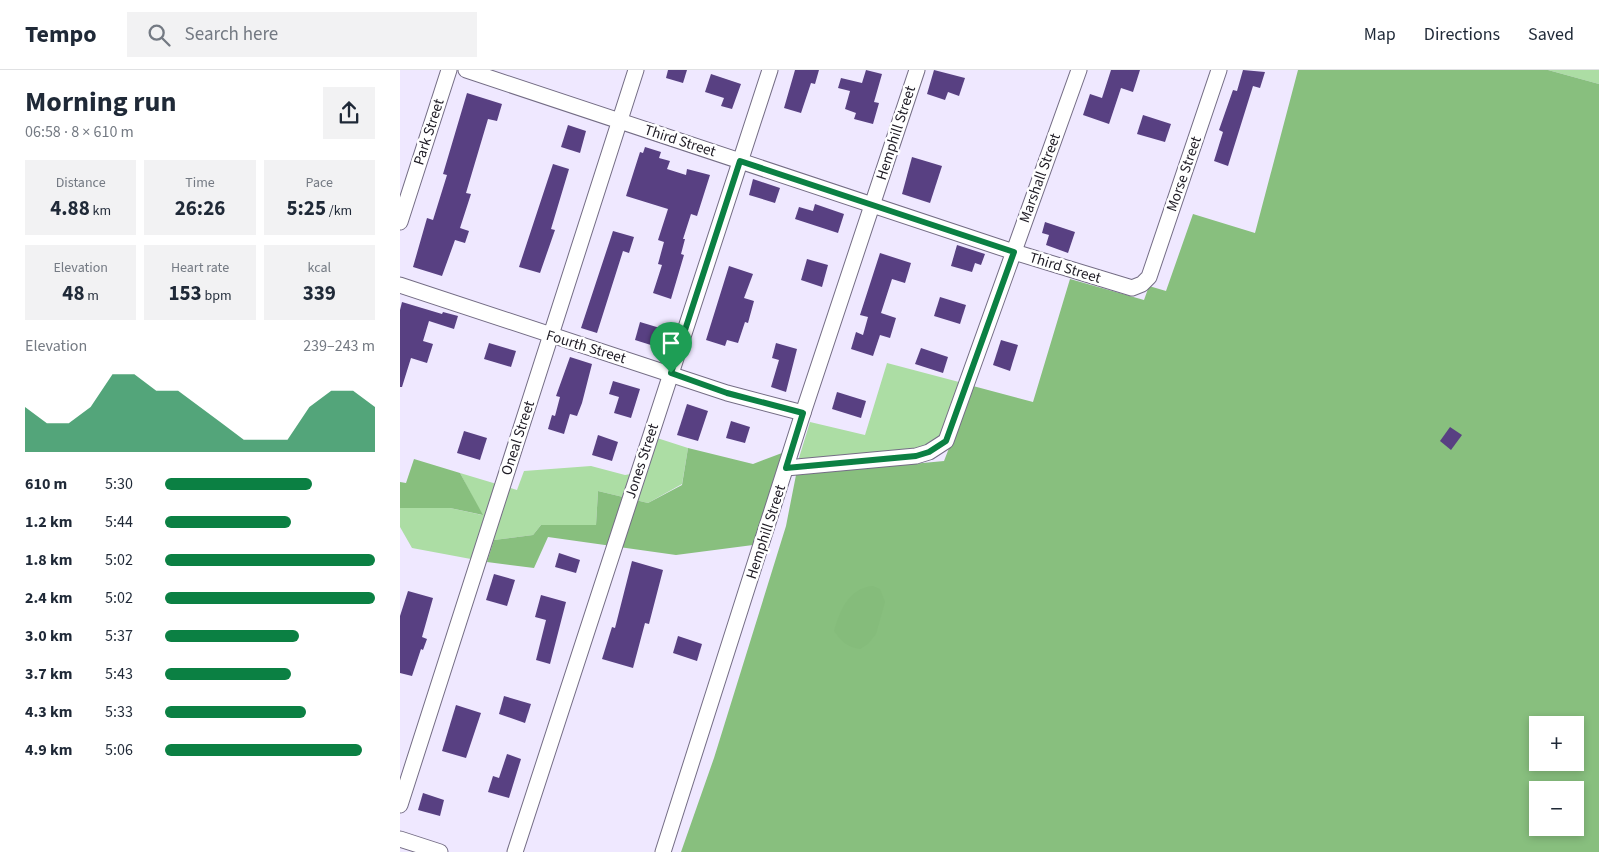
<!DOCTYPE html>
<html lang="en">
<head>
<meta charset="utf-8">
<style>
	body { margin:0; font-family:"Source Sans 3",sans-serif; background:#f2f2f3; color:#1f2937; height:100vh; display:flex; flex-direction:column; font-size:19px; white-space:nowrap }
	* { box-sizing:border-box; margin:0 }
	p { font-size:16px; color:#747a83 }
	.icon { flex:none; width:28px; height:28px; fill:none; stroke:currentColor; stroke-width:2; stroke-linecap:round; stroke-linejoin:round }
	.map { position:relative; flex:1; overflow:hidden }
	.details { display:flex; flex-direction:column; background:#fff; width:400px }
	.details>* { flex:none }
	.tools { position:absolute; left:1129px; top:646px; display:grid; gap:10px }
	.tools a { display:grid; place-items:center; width:55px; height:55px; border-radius:0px; background:#fff; box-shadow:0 2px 8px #0003; font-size:25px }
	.pin { position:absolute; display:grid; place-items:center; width:42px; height:42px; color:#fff; margin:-51px -21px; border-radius:50% 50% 50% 0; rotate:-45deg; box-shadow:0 0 5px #0007 }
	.pin .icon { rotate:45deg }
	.round { display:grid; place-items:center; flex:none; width:52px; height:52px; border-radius:0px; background:#f2f2f3 }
	.headline { display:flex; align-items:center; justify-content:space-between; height:85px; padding:0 25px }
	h1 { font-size:28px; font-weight:700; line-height:38px }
	.stats { display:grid; grid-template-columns:repeat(3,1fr); gap:8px; height:85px; padding:5px 25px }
	.stats div { display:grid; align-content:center; border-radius:0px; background:#f2f2f3; text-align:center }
	.stats b { font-size:21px; font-weight:700 }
	.stats small { font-size:14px; font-weight:400 }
	.stats p { font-size:14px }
	.chart { height:140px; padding:10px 25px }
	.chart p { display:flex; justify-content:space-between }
	.chart svg { width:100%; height:90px; margin-top:5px; fill:#0b8043; opacity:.7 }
	ul { padding:0 25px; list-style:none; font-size:16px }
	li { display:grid; grid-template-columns:80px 60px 1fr; align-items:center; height:38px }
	li i { height:12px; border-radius:6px; background:#0b8043 }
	header { display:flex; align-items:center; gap:30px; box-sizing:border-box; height:70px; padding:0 25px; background:#fff; border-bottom:1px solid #e0e1e3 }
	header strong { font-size:24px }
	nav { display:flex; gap:28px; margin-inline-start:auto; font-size:18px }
	.search { width:350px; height:45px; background:#f2f2f3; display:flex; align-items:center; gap:12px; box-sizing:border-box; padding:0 18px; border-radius:0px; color:#747a83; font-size:19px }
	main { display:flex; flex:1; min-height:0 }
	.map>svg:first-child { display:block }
	.green { fill:#acdda4 }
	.forest { fill:#88bf7e; fill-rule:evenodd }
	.water { fill:#85bc7b }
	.building { fill:#584082 }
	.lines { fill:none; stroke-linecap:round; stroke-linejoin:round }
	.minor-casing { stroke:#746d85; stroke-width:17 }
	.minor { stroke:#fff; stroke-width:15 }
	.route-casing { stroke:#fff; stroke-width:10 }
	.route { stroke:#0b8043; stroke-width:6 }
	.labels { text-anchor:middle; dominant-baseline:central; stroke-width:5; stroke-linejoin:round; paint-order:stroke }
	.street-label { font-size:15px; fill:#1e1b24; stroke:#fff }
</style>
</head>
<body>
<header>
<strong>Tempo</strong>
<div class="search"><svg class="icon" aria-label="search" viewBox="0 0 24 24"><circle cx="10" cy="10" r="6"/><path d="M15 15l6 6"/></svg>Search here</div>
<nav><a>Map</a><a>Directions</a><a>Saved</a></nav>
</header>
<main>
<section class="details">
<div class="headline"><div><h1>Morning run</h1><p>06:58 · 8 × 610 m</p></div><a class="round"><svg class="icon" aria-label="share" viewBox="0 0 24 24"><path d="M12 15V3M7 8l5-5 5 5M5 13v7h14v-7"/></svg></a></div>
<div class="stats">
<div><p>Distance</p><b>4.88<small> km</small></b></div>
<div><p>Time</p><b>26:26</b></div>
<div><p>Pace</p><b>5:25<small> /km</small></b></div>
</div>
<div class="stats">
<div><p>Elevation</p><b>48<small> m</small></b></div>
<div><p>Heart rate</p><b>153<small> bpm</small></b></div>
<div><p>kcal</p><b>339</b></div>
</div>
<div class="chart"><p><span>Elevation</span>239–243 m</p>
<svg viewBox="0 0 160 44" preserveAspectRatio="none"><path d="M0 44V22L10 30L20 30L30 22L40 6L50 6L60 14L70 14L80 22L90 30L100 38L110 38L120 38L130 22L140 14L150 14L160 22V44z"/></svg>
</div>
<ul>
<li><b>610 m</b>5:30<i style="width:70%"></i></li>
<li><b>1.2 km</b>5:44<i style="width:60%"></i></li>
<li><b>1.8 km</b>5:02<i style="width:100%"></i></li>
<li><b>2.4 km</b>5:02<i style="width:100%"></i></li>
<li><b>3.0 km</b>5:37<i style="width:64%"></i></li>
<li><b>3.7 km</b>5:43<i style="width:60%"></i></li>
<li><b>4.3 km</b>5:33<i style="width:67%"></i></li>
<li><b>4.9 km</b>5:06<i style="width:94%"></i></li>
</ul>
</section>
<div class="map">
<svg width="1199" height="782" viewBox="0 0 1199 782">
	<rect width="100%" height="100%" fill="#efe8ff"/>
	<g class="green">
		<path d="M1148,0h51v14z"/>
		<path d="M487,293l72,19 -18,54 -24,14 -119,11 12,-39 55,13z"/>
		<path d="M257,368l31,10 -6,36 -34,19 -50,-12 -2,34h-55l-8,10 -39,5 -7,22 -75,-14 -12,-21v-19h50l32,7 -22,-42 57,17 7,-19 67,-5 34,9 23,-4z"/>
	</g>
	<g class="forest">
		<path d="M898,0h250l51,14v768h-918l33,-94 72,-232 10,-51 148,-14 29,-75 60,16 37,-123 74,21 5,-14 17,5 27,-77 62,19zM1138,655h37v37h-37zM1138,720h37v38h-37z"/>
		<path d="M288,378l65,16 29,-11 -29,92 -77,10 -128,-18 -14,31 -47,-6 7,-22 39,-5 8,-10h55l2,-34 50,12 34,-18z"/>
		<path d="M14,389l46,14 23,42 -33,-7h-50v-26l6,1z"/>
	</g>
	<path class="water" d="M473,516l7,3 5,13 -9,32 -8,10 -8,5c-13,-2 -18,-7 -26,-18 6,-21 15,-43 39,-45z"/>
	<g class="building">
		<path d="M268,0h19l-4,13 -17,-5z"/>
		<path d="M395,0h24l-4,14 -4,-1 -10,30 -17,-5z"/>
		<path d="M466,0l16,4 -8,28 5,1 -6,21 -19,-5 2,-6 -11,-4 5,-18 -12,-3 3,-10 21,5z"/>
		<path d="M534,0l31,8 -6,18 -11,-4 -3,8 -18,-6z"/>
		<path d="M711,0h29l-7,22 -12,-4 -12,36 -26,-9 7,-21 12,4z"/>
		<path d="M843,0l22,2 -5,16 -7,-2 -25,80 -14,-5 9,-29 -4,-2 14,-40 4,1z"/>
		<path d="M311,4l30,10 -9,25 -11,-3 3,-8 -19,-6z"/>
		<path d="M67,23l35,11 -5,17 -9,-2 -22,74 5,1 -11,34 9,3 -4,12 -10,-3 -13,36 -29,-9 14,-49 6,2 14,-45 -4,-1z"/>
		<path d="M743,45l28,9 -6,18 -28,-8z"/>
		<path d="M168,55l18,6 -6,22 -19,-6z"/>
		<path d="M245,77l16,5 -2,6 11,3 -3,8 19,6 1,-6 23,6 -13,41 -6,-2 -8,25h2l-4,15 3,1 -13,44 -18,-6 9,-28 -4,-1 6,-22 -6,-2 10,-31 -42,-13 14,-44 3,1z"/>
		<path d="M512,87l30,9 -12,37 -28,-9z"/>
		<path d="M153,94l16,5 -18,60 4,1 -15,43 -21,-6z"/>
		<path d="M353,109l27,9 -5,15 -26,-8z"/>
		<path d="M415,134l29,10 -6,19 -43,-14 4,-12 14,4z"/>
		<path d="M645,152l30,10 -7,21 -22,-8 3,-10 -7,-2z"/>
		<path d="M213,161l21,6 -5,16 -6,-2 -26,82 -16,-5z"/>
		<path d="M557,175l28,9 -4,11 -6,-2 -3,9 -21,-6z"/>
		<path d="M480,183l31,10 -6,20 -13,-4 -11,34 15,5 -6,20 -10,-3 -7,21 -22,-7 5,-17 7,3 5,-18 -8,-2z"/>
		<path d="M407,189l21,6 -6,22 -21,-7z"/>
		<path d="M329,196l24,8 -9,24 10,3 -6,22 -3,-1 -7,21 -11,-3 -2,6 -19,-6z"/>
		<path d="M540,227l26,8 -6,19 -26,-8z"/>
		<path d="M2,232l40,12 1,-2 15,4 -4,13 -25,-8 -6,20 10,3 -6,19 -16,-5 -9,29h-2v-77z"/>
		<path d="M240,252l20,6 -6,18 -19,-6z"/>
		<path d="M601,270l17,5 -8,26 -17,-6z"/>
		<path d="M89,273l27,8 -5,16 -27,-8z"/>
		<path d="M376,273l21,6 -11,43 -15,-5 8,-27 -7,-2z"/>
		<path d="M521,278l27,9 -5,16 -28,-9z"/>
		<path d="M170,287l22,7 -10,39 -5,13 -7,-2 -6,20 -16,-5 4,-14 3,1 5,-19 -4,-1z"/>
		<path d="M213,311l27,8 -9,29 -17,-5 5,-16 -10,-3z"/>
		<path d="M437,322l29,9 -5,17 -29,-9z"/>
		<path d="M287,334l21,7 -10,30 -21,-6z"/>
		<path d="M331,351l19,6 -5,16 -19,-5z"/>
		<path d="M1050,357l12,8 -11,15 -11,-9z"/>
		<path d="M64,361l23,7 -7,22 -23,-7z"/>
		<path d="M198,365l20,7 -6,19 -20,-6z"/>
		<path d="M159,483l21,7 -4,13 -21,-6z"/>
		<path d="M232,491l31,9 -14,54 -4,-1 -12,45 -31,-9 10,-32 3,1z"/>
		<path d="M94,504l21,6 -8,26 -21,-6z"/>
		<path d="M8,521l25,7 -11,39 5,2 -4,11 -2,-1 -9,27 -12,-3v-57z"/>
		<path d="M141,525l25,7 -16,62 -14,-4 10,-40 -11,-3z"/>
		<path d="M278,566l24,8 -5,17 -24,-8z"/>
		<path d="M104,626l27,8 -6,19 -26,-9z"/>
		<path d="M56,635l25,8 -15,45 -24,-7z"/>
		<path d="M107,684l14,5 -12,39 -21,-6 5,-16 6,2z"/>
		<path d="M23,723l21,7 -4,16 -22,-6z"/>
	</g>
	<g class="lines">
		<defs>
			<g id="minor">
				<path d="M66,0l548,182 118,36 10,-4 7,-7 70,-207"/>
				<path d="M0,152l49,-152"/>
				<path d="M0,215l327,108 76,20"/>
				<path d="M386,398l130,-12 13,-4 17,-11 133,-371"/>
				<path d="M0,735l236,-735"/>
				<path d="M0,769l40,13"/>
				<path d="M115,782l255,-782"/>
				<path d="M263,782l140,-439 114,-343"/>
			</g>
		</defs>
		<use href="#minor" class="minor-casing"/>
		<use href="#minor" class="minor"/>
	</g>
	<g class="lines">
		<defs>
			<path id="route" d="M340,91l274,91 -68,189 -17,11 -13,4 -130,12 17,-55 -76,-20 -56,-20z"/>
		</defs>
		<use href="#route" class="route-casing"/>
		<use href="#route" class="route"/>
	</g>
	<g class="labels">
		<g class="street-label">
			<text transform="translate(29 62) rotate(-72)">Park Street</text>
			<text transform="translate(496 63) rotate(-72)">Hemphill Street</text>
			<text transform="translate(280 71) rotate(18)">Third Street</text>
			<text transform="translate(784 104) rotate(-71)">Morse Street</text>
			<text transform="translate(640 108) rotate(-70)">Marshall Street</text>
			<text transform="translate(665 198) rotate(17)">Third Street</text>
			<text transform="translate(186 277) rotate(17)">Fourth Street</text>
			<text transform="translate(118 368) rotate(-72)">Oneal Street</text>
			<text transform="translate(242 391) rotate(-72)">Jones Street</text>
			<text transform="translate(366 462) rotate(-72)">Hemphill Street</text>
		</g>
	</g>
</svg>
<div class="tools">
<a>+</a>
<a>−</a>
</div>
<div class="pin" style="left:271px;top:303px;background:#1e9e55"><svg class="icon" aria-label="arrive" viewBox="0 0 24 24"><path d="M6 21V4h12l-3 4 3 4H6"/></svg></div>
</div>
</main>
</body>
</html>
